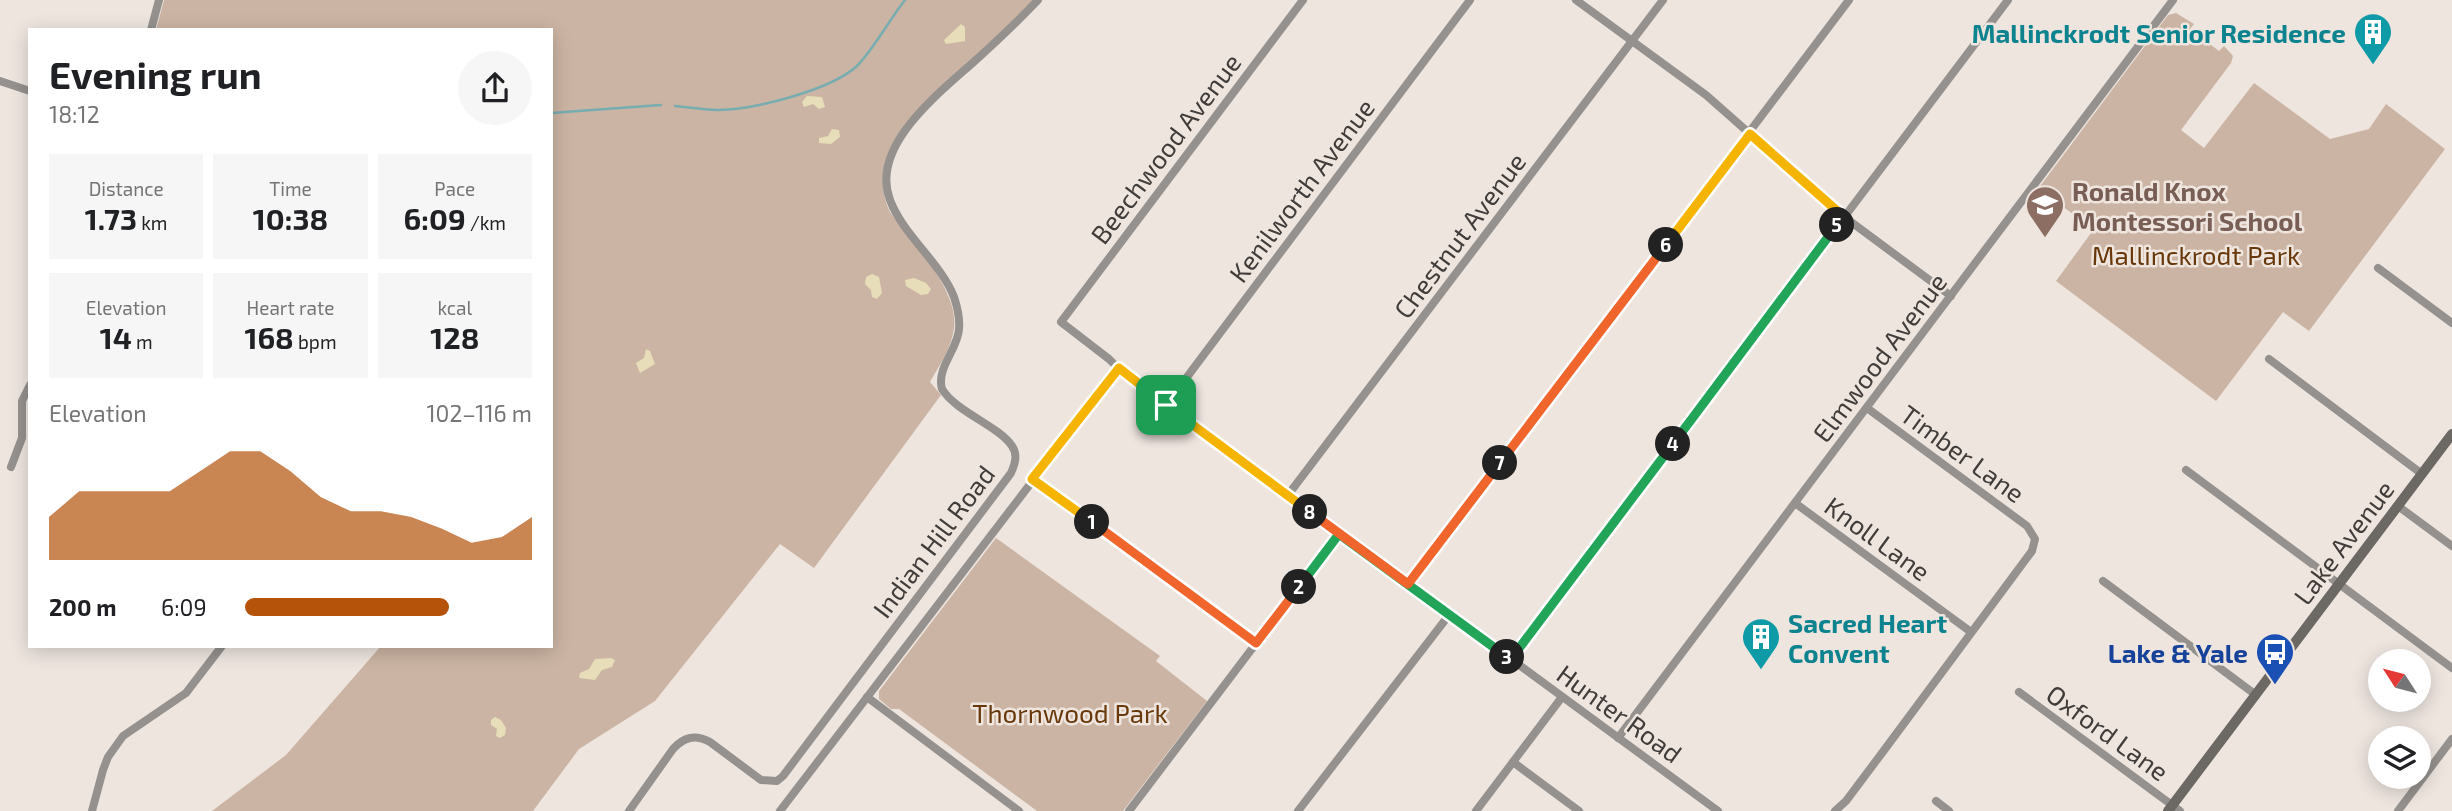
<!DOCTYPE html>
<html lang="en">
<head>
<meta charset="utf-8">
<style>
	body { margin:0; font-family:"Exo 2",sans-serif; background:#f6f6f6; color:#202124; height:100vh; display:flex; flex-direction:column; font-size:26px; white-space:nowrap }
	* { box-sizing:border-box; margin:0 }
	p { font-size:23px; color:#757577 }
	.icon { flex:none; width:38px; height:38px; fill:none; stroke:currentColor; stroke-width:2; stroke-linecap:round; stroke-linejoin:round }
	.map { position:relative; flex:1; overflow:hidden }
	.drawer { position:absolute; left:28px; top:28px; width:525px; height:620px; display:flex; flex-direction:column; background:#fff; border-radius:0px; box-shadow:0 4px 18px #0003 }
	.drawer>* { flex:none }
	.needle { width:46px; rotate:306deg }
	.fabs { position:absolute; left:2368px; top:649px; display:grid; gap:14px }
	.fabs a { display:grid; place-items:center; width:63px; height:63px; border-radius:50%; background:#fff; box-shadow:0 4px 18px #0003; font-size:35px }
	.pin { position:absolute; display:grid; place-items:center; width:60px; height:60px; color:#fff; margin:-30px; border-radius:14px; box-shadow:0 4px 10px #0006 }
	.km { position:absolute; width:35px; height:35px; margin:-18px; border-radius:50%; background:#222; color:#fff; font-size:19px; line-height:35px; text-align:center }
	.round { display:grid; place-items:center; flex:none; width:74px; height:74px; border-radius:37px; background:#f6f6f6 }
	.headline { display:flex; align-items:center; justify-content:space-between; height:119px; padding:0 21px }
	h1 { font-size:38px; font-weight:700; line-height:52px }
	.metrics { display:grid; grid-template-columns:repeat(3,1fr); gap:10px; height:119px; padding:7px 21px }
	.metrics div { display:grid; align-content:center; border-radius:0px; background:#f6f6f6; text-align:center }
	.metrics b { font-size:30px; font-weight:700 }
	.metrics small { font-size:19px; font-weight:400 }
	.metrics p { font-size:19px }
	.chart { height:196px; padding:14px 21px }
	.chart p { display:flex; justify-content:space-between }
	.chart svg { width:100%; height:126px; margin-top:7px; fill:#b45309; opacity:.7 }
	ul { padding:0 21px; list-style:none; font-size:23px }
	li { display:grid; grid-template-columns:112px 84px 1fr; align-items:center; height:52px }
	li i { height:18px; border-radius:9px; background:#b45309 }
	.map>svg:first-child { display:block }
	.green { fill:#cbb4a3 }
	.sand { fill:#e7ddb8 }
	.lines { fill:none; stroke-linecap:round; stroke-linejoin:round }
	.stream { stroke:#77adb0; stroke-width:2.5 }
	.minor { stroke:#94918e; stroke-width:8 }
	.secondary { stroke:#6c6864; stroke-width:10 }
	.split-1-casing { stroke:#fff; stroke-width:14 }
	.split-2-casing { stroke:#fff; stroke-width:14 }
	.split-3-casing { stroke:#fff; stroke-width:14 }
	.split-4-casing { stroke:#fff; stroke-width:14 }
	.split-5-casing { stroke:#fff; stroke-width:14 }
	.split-6-casing { stroke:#fff; stroke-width:14 }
	.split-7-casing { stroke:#fff; stroke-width:14 }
	.split-8-casing { stroke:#fff; stroke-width:14 }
	.split-9-casing { stroke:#fff; stroke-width:14 }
	.split-1 { stroke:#f5b400; stroke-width:9 }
	.split-2 { stroke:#f0652b; stroke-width:9 }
	.split-3 { stroke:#22a559; stroke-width:9 }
	.split-4 { stroke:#22a559; stroke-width:9 }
	.split-5 { stroke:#22a559; stroke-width:9 }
	.split-6 { stroke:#f5b400; stroke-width:9 }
	.split-7 { stroke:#f0652b; stroke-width:9 }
	.split-8 { stroke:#f0652b; stroke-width:9 }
	.split-9 { stroke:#f5b400; stroke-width:9 }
	.labels { text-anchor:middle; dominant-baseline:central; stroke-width:5; stroke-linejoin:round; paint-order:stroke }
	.culture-label { font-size:26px; font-weight:bold; fill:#0d838f; stroke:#eee5df; text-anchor:end }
	.street-label { font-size:26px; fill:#403c3a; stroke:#eee5df }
	.education-label { font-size:26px; font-weight:bold; fill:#785e54; stroke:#eee5df; text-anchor:start }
	.park-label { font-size:26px; fill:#68380a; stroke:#eee5df }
	.transit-label { font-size:26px; font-weight:bold; fill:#164399; stroke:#eee5df; text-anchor:end }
</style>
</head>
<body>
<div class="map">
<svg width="2452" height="811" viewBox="0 0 2452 811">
	<rect width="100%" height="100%" fill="#eee5df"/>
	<g class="green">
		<path d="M164,0h869l-139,141c-12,24 -16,46 -4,71 21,30 69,77 64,116 -2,19 -15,38 -24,54l11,13 -127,173 -34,-24 -125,157 -76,48 -46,62h-321l74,-56 95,-109h170v-616h-395z"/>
		<path d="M2176,13l18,11 -4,5 29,22 5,-5 9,10 -2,7 -50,67 23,18 50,-65 76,56 39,-10 17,-25 59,45 -136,182 -26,-19 -67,89 -160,-120 38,-52 -56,-40 130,-174z"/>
		<path d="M996,538l164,118 -4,5 51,40 -84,110h-86l-138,-102h-8l-12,-10v-8z"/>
	</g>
	<g class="sand">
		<path d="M961,24l4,3v14l-19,3 -2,-4z"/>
		<path d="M807,96l15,1 3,10 -6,2 -6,-5 -9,3 -2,-5z"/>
		<path d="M832,129l7,1 1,7 -9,7 -12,-1v-5l9,-2z"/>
		<path d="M872,274l7,3 3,16 -5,6 -5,-2 -1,-7 -6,-6 1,-7z"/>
		<path d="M914,278l12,5 5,6 -3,5 -7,1 -15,-9 -1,-6z"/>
		<path d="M646,349l4,2 5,13 -15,9 -4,-10 8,-5z"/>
		<path d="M611,658l4,2 -3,7 -10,3 -7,10 -16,-2 1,-5 9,-4 6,-10z"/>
		<path d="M495,717l6,3 5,8 -1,7 -5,3 -4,-2 1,-7 -6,-4v-5z"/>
	</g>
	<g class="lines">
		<g class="stream">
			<path d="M675,106c14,1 29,4 43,4 35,0 113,-20 139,-44 16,-16 33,-47 48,-66"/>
			<path d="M551,113l110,-8"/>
		</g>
		<g class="minor">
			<path d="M1303,0l-242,322 48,37 18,18 591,434"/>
			<path d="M1576,0l130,95 137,121 108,80"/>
			<path d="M151,30l8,-30"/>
			<path d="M0,81l30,10"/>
			<path d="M2378,268l74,55"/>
			<path d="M2269,359l153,115"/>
			<path d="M1166,405l304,-405"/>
			<path d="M11,467l11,-29v-37l8,-16"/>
			<path d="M2186,470l266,198"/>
			<path d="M1032,479l224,164"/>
			<path d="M1288,495l375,-495"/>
			<path d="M1795,503l176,129"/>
			<path d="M2398,506l54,40"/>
			<path d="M2103,581l153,114"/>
			<path d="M1408,584l441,-584"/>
			<path d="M1511,659l497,-659"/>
			<path d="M2019,692l161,119"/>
			<path d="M867,697l152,114"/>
			<path d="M1618,738l555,-738"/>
			<path d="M1513,762l66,49"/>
			<path d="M1936,801l13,10"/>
			<path d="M92,811l11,-41 5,-13 15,-21 63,-43 36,-47"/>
			<path d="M629,811l44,-62c11,-12 22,-15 37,-7l51,38 16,1 6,-5 228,-303c4,-9 7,-18 1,-27 -13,-20 -56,-34 -70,-57 -6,-21 16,-40 17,-60 1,-10 -2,-23 -5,-32 -13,-34 -51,-62 -64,-97 -21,-55 52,-109 87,-141 21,-19 41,-38 61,-59"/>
			<path d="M780,811l339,-443"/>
			<path d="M1129,811l210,-277"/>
			<path d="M1298,811l151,-196"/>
			<path d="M1476,811l86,-114"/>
			<path d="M1835,811l11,-10 39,-52 147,-198 3,-12 -8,-13 -160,-118"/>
			<path d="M2398,811l54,-72"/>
		</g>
		<path class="secondary" d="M2168,811l284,-377"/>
	</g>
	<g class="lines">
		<defs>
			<path id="split-1" d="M1092,522l-60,-43 87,-111 47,37"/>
			<path id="split-2" d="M1092,522l164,121 43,-56"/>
			<path id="split-3" d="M1299,587l40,-53 168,123"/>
			<path id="split-4" d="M1507,657l4,2 162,-215"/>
			<path id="split-5" d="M1673,444l164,-219"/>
			<path id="split-6" d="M1666,245l84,-111 93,82 -6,9"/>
			<path id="split-7" d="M1500,463l166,-218"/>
			<path id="split-8" d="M1310,512l98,72 92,-121"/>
			<path id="split-9" d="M1166,405l144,107"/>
		</defs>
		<use href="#split-1" class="split-1-casing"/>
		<use href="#split-2" class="split-2-casing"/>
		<use href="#split-3" class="split-3-casing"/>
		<use href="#split-4" class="split-4-casing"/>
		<use href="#split-5" class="split-5-casing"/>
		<use href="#split-6" class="split-6-casing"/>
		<use href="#split-7" class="split-7-casing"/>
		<use href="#split-8" class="split-8-casing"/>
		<use href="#split-9" class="split-9-casing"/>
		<use href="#split-1" class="split-1"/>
		<use href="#split-2" class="split-2"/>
		<use href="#split-3" class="split-3"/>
		<use href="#split-4" class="split-4"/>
		<use href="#split-5" class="split-5"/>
		<use href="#split-6" class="split-6"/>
		<use href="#split-7" class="split-7"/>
		<use href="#split-8" class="split-8"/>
		<use href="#split-9" class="split-9"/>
	</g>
	<defs>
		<symbol id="building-pin" viewBox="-11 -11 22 30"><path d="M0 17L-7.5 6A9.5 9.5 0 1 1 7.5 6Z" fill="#0f9aa8" stroke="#eee5df"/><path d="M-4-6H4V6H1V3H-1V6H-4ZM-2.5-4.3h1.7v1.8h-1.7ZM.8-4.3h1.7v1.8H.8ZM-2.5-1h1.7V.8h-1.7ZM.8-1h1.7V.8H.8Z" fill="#fff"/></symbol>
		<symbol id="school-pin" viewBox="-11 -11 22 30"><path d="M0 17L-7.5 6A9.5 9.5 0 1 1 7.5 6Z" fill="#8d6e63" stroke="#eee5df"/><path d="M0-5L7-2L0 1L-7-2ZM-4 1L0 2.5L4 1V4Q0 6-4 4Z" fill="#fff"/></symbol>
		<symbol id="bus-pin" viewBox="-11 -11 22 30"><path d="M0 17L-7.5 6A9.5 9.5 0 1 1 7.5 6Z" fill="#1a4fb4" stroke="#eee5df"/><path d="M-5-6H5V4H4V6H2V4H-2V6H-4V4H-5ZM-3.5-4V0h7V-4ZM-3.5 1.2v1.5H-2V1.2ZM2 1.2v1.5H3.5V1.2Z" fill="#fff"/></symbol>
	</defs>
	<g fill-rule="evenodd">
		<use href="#building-pin" x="2351" y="10" width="44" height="60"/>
		<use href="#school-pin" x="2023" y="183" width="44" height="60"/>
		<use href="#building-pin" x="1739" y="615" width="44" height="60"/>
		<use href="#bus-pin" x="2253" y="630" width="44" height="60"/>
	</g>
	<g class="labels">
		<g class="culture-label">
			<text x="2346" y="32">Mallinckrodt Senior Residence</text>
			<text x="1788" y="622" text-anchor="start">Sacred Heart<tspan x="1788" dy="30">Convent</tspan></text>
		</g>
		<g class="street-label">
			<text transform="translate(1165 148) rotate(-53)">Beechwood Avenue</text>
			<text transform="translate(1301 190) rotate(-53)">Kenilworth Avenue</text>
			<text transform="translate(1459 235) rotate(-53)">Chestnut Avenue</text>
			<text transform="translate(1879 357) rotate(-53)">Elmwood Avenue</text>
			<text transform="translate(1963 453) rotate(36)">Timber Lane</text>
			<text transform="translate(1878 538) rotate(36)">Knoll Lane</text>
			<text transform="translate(933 541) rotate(-53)">Indian Hill Road</text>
			<text transform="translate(2343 542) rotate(-53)">Lake Avenue</text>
			<text transform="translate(1620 713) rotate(36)">Hunter Road</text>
			<text transform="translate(2108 732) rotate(36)">Oxford Lane</text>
		</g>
		<g class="education-label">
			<text x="2072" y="190">Ronald Knox<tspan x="2072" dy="30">Montessori School</tspan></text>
		</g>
		<g class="park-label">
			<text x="2196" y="254">Mallinckrodt Park</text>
			<text x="1070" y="712">Thornwood Park</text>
		</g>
		<g class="transit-label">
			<text x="2248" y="652">Lake &amp; Yale</text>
		</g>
	</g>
</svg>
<div class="fabs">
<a><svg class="needle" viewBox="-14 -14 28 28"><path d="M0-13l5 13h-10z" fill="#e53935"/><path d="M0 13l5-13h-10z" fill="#757577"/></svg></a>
<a><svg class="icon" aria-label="layers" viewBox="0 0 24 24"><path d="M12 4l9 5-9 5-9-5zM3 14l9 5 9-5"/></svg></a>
</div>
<div class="pin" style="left:1166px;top:405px;background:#1e9e55"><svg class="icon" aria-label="arrive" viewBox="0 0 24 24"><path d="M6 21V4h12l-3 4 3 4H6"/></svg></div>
<b class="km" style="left:1092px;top:522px">1</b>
<b class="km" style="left:1299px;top:587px">2</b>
<b class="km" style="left:1507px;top:657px">3</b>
<b class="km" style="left:1673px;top:444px">4</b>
<b class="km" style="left:1837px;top:225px">5</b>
<b class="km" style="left:1666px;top:245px">6</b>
<b class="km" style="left:1500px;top:463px">7</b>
<b class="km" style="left:1310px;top:512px">8</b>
<section class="drawer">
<div class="headline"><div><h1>Evening run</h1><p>18:12</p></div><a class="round"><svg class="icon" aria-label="share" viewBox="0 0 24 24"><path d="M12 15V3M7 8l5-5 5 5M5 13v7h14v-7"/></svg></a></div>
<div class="metrics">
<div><p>Distance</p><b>1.73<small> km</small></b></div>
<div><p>Time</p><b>10:38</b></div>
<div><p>Pace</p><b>6:09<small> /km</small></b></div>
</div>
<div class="metrics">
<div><p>Elevation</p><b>14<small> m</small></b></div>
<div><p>Heart rate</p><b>168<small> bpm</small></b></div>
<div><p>kcal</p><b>128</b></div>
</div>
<div class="chart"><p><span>Elevation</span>102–116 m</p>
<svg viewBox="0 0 160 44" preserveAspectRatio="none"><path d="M0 44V29L10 20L20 20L30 20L40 20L50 13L60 6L70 6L80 13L90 22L100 27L110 27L120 29L130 33L140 38L150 36L160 29V44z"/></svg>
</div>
<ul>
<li><b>200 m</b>6:09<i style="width:71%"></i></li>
</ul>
</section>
</div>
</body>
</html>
